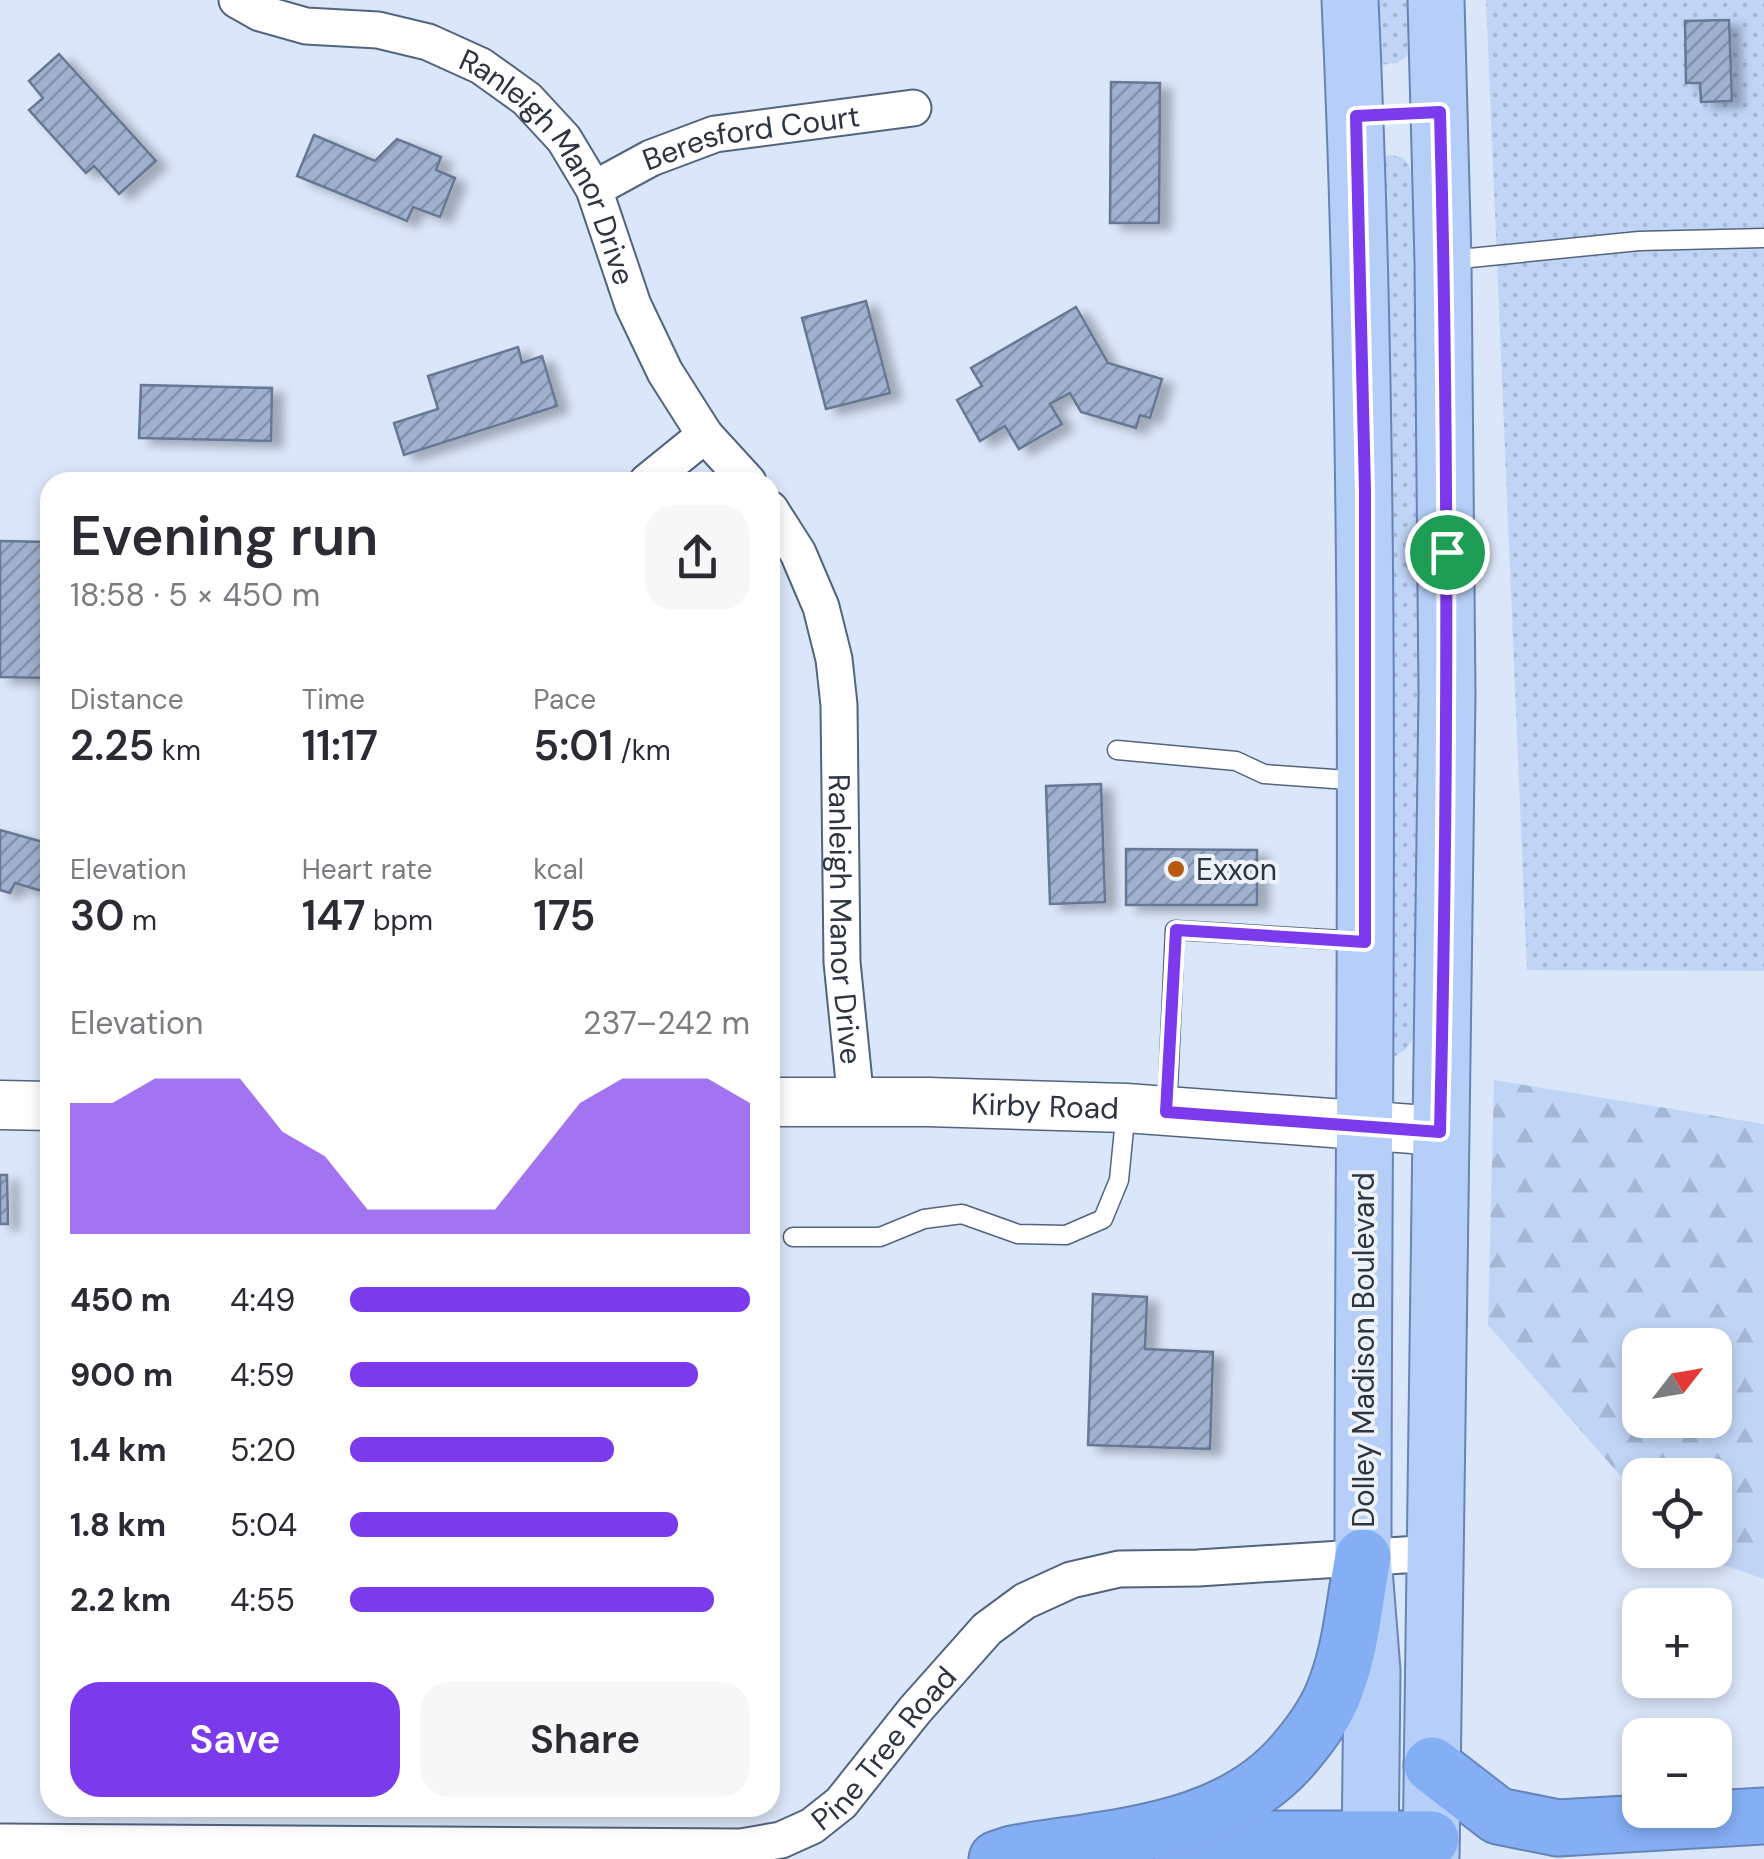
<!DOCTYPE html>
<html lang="en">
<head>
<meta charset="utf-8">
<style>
	body { margin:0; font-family:"DM Sans",sans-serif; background:#f7f7f7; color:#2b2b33; height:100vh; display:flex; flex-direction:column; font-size:38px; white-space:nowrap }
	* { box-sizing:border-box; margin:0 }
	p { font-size:32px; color:#7c7c81 }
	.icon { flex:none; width:55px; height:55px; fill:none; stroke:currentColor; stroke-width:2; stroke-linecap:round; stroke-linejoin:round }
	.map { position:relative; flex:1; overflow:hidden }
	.sheet { position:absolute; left:40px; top:472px; width:740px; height:1345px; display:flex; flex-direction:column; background:#fff; border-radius:30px; box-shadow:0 5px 15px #0003 }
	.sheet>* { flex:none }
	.needle { width:65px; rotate:59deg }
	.fabs { position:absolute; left:1622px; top:1328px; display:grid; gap:20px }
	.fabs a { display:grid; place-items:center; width:110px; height:110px; border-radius:20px; background:#fff; box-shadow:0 5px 15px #0003; font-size:50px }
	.pin { position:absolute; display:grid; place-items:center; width:85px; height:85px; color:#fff; margin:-42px; border:5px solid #fff; border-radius:50%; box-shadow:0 2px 10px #0007 }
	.round { display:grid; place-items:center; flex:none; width:105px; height:105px; border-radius:30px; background:#f7f7f7 }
	.summary { display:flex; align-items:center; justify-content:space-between; height:170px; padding:0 30px }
	h1 { font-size:55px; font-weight:600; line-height:75px }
	.stats { display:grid; grid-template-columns:repeat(3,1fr); gap:15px; height:170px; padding:10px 30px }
	.stats div { display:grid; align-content:center }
	.stats b { font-size:42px; font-weight:600 }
	.stats small { font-size:28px; font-weight:400 }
	.stats p { font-size:28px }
	.chart { height:280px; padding:20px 30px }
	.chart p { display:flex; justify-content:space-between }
	.chart svg { width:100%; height:180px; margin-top:10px; fill:#7c3aed; opacity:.7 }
	.primary-button { display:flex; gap:20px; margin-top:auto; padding:20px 30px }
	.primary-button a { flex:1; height:115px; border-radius:30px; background:#7c3aed; color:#fff; font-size:40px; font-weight:600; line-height:115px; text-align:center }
	.primary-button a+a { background:#f7f7f7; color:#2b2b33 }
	ul { padding:0 30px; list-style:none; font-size:32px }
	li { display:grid; grid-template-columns:160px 120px 1fr; align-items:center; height:75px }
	li i { height:25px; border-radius:12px; background:#7c3aed }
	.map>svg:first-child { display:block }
	.grass { fill:url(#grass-dots) }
	.forest { fill:url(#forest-firs); fill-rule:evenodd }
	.building { fill:url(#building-hatch); stroke:#667894; stroke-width:2.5; filter:url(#shadow) }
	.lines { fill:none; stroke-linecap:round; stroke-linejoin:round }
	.lane-casing { stroke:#53647f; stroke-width:21 }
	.street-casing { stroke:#53647f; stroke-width:39 }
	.secondary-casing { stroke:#53647f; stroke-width:51 }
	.primary-casing { stroke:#6784b6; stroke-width:59 }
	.highway-casing { stroke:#6784b6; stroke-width:59 }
	.lane { stroke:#fff; stroke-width:18 }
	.street { stroke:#fff; stroke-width:35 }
	.secondary { stroke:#fff; stroke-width:48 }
	.primary { stroke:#b6cff9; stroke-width:55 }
	.highway { stroke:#85aff5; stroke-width:55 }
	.route-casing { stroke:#fff; stroke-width:20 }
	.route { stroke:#7c3aed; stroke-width:12 }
	.poi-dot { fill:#b7580e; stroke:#eef2f9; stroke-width:4 }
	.labels { text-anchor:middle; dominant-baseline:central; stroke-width:8; stroke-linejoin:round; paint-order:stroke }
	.street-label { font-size:30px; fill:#2e3542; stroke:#eef2f9 }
	.poi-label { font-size:30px; fill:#2e3542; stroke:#eef2f9; text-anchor:start }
</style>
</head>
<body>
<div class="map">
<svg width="1764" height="1859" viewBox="0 0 1764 1859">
	<defs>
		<pattern id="grass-dots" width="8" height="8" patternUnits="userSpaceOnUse" patternTransform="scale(2.5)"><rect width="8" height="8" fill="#c0d5f6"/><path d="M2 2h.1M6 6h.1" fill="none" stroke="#a5b7d4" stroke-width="1.8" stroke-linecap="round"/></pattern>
		<pattern id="forest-firs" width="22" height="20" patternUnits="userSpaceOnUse" patternTransform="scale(2.5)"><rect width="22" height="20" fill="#c0d5f6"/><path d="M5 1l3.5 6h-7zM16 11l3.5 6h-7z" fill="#a5b7d4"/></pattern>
		<pattern id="building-hatch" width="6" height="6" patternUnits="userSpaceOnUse" patternTransform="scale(2.5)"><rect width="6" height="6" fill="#9fb1cf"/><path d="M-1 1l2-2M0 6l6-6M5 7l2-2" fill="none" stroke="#8291aa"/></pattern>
		<filter id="shadow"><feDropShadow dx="11" dy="6" stdDeviation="5" flood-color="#0004"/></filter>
	</defs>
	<rect width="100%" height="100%" fill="#dae6f9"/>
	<g class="grass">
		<path d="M1366,0h46l2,51 -17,12 -18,2z"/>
		<path d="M1486,0h278v971l-237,-1z"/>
		<path d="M1389,155l13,2 7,8 4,13 9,238 -1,577c-3,25 -1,53 -28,64l-9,-7 -3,-892z"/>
	</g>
	<path class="forest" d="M1494,1080l270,44v455l-75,-26 -3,-3h29v-75h-75v23l-152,-173zM1640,1345h75v75h-75z"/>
	<g class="building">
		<path d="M1729,20l3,81 -31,1 -1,-19h-14l-1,-62z"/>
		<path d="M59,54l97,107 -37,33 -25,-28 -8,7 -57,-63 14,-12 -14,-17z"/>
		<path d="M1111,82l49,1 -1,140h-49z"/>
		<path d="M314,135l61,26 22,-22 44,18 -5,13 19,8 -15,39 -27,-10 -6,14 -110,-45z"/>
		<path d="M866,301l24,92 -64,16 -24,-91z"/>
		<path d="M1076,307l32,56 54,16 -12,39 -10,-3 -4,13 -55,-16 -11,-19 -20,11 12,20 -43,25 -14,-23 -25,15 -23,-41 25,-14 -11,-18z"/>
		<path d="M518,347l4,16 20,-7 15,50 -153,49 -10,-32 44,-14 -10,-33z"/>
		<path d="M141,385l131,3 -1,53 -132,-3z"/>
		<path d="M0,541l50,1 -1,136 -49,-1z"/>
		<path d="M1101,784l4,118 -55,2 -4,-118z"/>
		<path d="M0,830l50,14 -1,49 -34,-10 -5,10 -10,-3z"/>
		<path d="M1126,849l131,1v55h-131z"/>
		<path d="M0,1175h7l1,49h-8z"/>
		<path d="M1093,1294l54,3 -2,52 68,3 -3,97 -122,-4z"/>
	</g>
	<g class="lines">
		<defs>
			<g id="lane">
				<path d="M1450,260l189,-19 125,-3"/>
				<path d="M1117,750l119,11 28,13 98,7"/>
				<path d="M1167,1111l8,-181 183,11"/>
				<path d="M793,1237h87l44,-18 38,-5 56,20 48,1 37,-16 16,-39 7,-71"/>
			</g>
			<g id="street">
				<path id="s1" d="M237,0l23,13 46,13 72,4 50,12 53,24 46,33 37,40 30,50 39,116 32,67 40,63 43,47"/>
				<path id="s2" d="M594,189l57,-31 64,-24 198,-26"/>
				<path d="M647,482l58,-47"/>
				<path id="s3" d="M770,509l28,44 23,54 13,52 5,46 3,257 14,140"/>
				<path id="s4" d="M0,1842l741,5 40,-7 31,-14 29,-23 74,-93 72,-81 38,-28 46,-21 48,-11 79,-1 237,-15"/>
			</g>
			<g id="secondary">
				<path id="s5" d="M770,1102h158l198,6 314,23"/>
				<path d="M0,1105l50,1"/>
			</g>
			<g id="primary">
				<path d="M1350,0c24,519 13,1038 13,1557l9,114 -2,188"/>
				<path d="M1431,1859l16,-1165 -4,-433 -7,-261"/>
			</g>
			<g id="highway">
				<path d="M1432,1765l66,51 60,12 206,-12"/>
				<path d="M1174,1839h257"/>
				<path d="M997,1859l15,-5c100,-18 218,-19 286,-105 16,-19 31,-41 39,-65 15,-40 18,-86 26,-127"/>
			</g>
		</defs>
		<use href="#lane" class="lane-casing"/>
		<use href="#street" class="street-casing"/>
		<use href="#secondary" class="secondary-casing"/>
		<use href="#primary" class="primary-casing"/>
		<use href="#highway" class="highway-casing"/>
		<use href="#lane" class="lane"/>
		<use href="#street" class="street"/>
		<use href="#secondary" class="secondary"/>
		<use href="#primary" class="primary"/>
		<use href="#highway" class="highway"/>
	</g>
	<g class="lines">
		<defs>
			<path id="route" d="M1440,112c9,340 8,679 0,1020l-274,-20 10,-182 189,12v-452l-9,-374z"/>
		</defs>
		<use href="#route" class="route-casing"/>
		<use href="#route" class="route"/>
	</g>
	<circle class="poi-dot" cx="1176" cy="869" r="10"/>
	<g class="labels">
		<g class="street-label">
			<text stroke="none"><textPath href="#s2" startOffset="168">Beresford Court</textPath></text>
			<text stroke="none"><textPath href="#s1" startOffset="380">Ranleigh Manor Drive</textPath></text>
			<text stroke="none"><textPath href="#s3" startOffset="425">Ranleigh Manor Drive</textPath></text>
			<text stroke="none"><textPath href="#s5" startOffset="275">Kirby Road</textPath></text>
			<text transform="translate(1363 1350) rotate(-90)">Dolley Madison Boulevard</text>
			<text stroke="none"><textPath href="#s4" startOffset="922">Pine Tree Road</textPath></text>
		</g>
		<g class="poi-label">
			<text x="1196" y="869">Exxon</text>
		</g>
	</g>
</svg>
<div class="fabs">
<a><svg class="needle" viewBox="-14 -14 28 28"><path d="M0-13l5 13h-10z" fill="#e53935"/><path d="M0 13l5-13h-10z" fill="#7c7c81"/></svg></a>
<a><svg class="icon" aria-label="locate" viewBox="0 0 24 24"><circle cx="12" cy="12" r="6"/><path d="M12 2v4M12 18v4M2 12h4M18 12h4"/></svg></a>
<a>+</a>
<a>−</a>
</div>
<div class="pin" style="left:1447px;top:552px;background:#1e9e55"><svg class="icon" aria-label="arrive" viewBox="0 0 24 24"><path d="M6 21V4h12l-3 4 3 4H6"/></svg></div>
<section class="sheet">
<div class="summary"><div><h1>Evening run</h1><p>18:58 · 5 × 450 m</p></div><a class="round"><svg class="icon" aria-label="share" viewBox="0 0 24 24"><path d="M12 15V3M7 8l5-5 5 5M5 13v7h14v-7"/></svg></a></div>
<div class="stats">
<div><p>Distance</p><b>2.25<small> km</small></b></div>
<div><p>Time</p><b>11:17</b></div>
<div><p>Pace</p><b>5:01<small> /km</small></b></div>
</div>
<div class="stats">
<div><p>Elevation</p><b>30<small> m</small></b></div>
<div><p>Heart rate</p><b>147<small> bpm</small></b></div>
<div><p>kcal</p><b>175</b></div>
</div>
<div class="chart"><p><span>Elevation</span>237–242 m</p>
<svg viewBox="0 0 160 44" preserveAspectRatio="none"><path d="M0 44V12L10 12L20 6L30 6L40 6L50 19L60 25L70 38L80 38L90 38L100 38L110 25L120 12L130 6L140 6L150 6L160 12V44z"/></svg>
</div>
<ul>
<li><b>450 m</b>4:49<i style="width:100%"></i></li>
<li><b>900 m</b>4:59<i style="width:87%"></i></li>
<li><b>1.4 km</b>5:20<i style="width:66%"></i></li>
<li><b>1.8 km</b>5:04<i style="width:82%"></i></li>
<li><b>2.2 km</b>4:55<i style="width:91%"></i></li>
</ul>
<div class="primary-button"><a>Save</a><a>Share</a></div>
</section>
</div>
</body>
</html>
